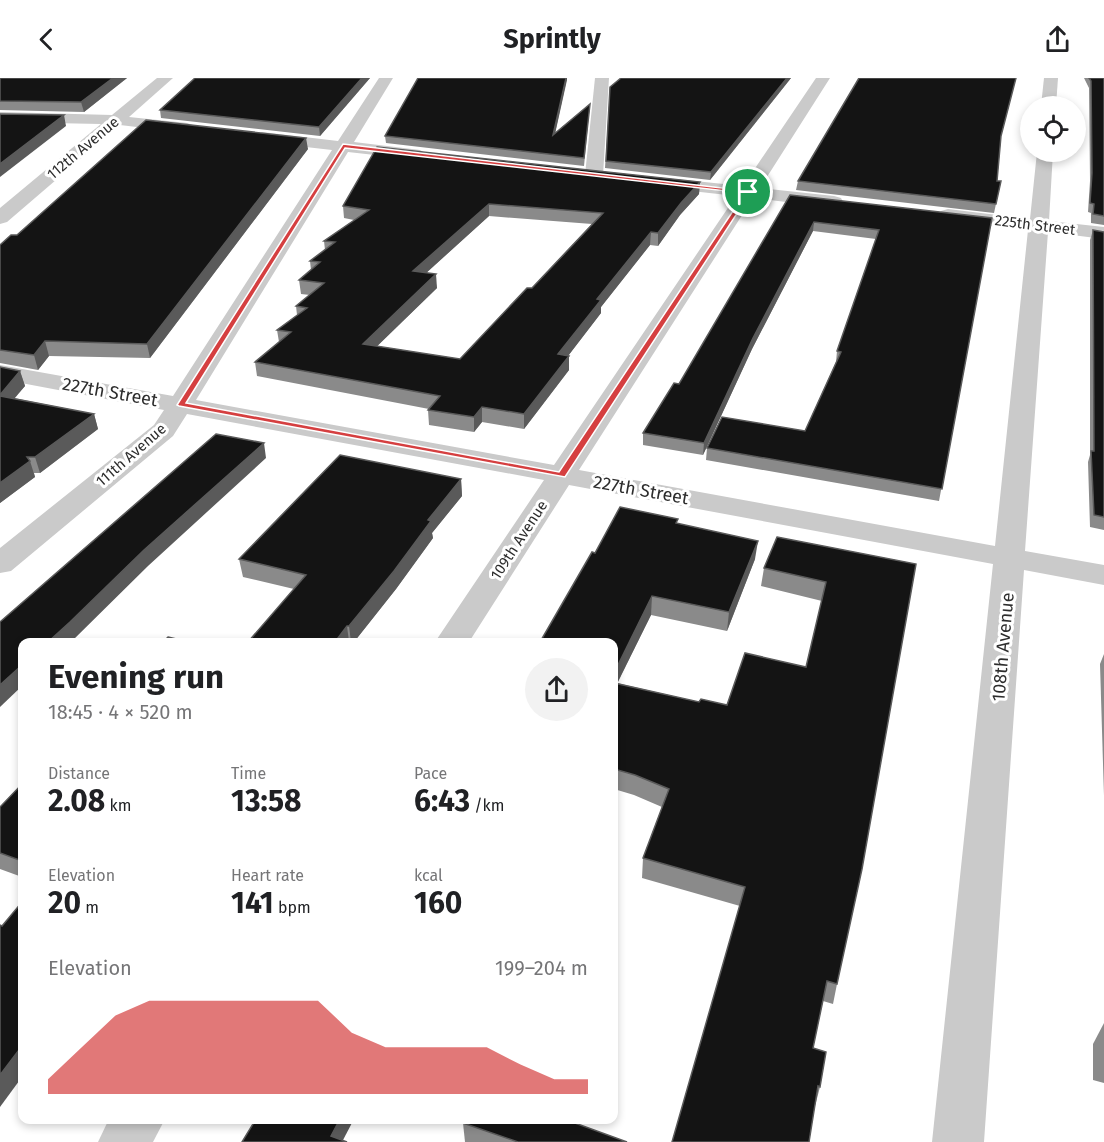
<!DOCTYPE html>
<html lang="en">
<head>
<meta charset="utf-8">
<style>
	body { margin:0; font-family:"Fira Sans",sans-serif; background:#f2f2f2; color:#202124; height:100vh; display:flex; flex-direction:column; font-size:22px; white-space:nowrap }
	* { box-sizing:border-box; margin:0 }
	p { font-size:20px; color:#757577 }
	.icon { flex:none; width:33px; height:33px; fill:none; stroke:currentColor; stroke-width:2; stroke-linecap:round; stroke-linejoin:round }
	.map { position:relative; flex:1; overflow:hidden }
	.drawer { position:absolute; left:18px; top:560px; width:600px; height:486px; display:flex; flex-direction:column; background:#fff; border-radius:12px; box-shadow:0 3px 9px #0003 }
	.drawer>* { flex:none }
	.controls { position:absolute; left:1020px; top:18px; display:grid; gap:12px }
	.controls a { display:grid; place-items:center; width:66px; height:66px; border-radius:50%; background:#fff; box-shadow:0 3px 9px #0003; font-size:30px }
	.pin { position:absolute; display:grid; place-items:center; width:51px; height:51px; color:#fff; margin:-26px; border:3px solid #fff; border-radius:50%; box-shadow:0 2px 6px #0007 }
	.round { display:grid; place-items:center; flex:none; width:63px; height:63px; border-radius:32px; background:#f2f2f2 }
	.headline { display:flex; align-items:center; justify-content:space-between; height:102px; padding:0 30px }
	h1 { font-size:33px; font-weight:700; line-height:45px }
	.metrics { display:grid; grid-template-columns:repeat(3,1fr); gap:9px; height:102px; padding:6px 30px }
	.metrics div { display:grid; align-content:center }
	.metrics b { font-size:30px; font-weight:700 }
	.metrics small { font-size:16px; font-weight:400 }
	.metrics p { font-size:16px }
	.chart { height:168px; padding:12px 30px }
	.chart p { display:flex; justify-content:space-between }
	.chart svg { width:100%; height:108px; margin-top:6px; fill:#d53f40; opacity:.7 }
	header { display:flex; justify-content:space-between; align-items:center; height:78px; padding:0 30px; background:#fff; font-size:27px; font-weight:700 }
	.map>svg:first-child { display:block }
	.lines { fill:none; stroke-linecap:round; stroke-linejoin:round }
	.minor { fill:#cacaca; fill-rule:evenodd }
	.wall { fill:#8a8a8a; fill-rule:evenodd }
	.shaded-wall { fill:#5a5a5a }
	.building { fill:#141414; stroke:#5a5a5a; stroke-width:1.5; fill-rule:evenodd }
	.route { fill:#d53f40; stroke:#fff; stroke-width:1.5; fill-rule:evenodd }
	.labels { text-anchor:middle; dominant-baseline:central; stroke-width:6; stroke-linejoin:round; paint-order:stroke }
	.far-street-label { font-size:15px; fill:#2d2d2d; stroke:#fff }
	.street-label { font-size:18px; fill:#2d2d2d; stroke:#fff }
</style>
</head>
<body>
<header><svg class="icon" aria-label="back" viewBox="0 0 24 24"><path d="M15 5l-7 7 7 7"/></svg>Sprintly<svg class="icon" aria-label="share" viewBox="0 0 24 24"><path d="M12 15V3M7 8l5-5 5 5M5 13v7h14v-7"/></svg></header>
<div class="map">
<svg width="1104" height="1064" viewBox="0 0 1104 1064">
	<rect width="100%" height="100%" fill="#fff"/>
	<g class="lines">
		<g class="minor">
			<path d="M157,0h16l-44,39 58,6 6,2 2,3 -2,3 -6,2 -67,-8 -113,97 -7,2v-16l101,-84 -101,-2v-10l112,3z"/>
			<path d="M379,0h14l-39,64 66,8 8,5 -8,5 -72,-8 -152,248 358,65 182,-269 -80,-9 -6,-1 -3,-4 3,-4 6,-1 87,9 73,-108h14l-70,110 74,8 7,2 2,4 -2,4 -7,2 -81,-10 -174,272 416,76 33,-316 -80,-9 -7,-2 -2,-4 2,-4 7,-2 82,10 7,-67h16l-4,69 55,6v12l-56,-7 -23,319 79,14v20l-80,-15 -40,572h-52l61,-578 -424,-79 -100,157h-34l109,-162 -357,-66 -14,22 -162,135 -11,2v-25l154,-123 10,-15 -164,-31v-14l173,31 159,-246 -70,-8 -8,-5 8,-5 76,9z"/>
			<path d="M595,0h14l-6,97 -3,4h-12l-3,-4z"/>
			<path d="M1044,0h14l-2,28h-15z"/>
			<path d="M109,1041h56l-12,23h-55z"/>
		</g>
	</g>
	<g class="wall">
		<path d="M0,0h127l-43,34 -84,-2z"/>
		<path d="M195,0h175l-50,58 -159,-18 -1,-8z"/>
		<path d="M418,0h149l-12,55 35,-29 -6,62 -198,-23 -1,-7z"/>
		<path d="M791,0l-81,102 -105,-12 5,-81z"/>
		<path d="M1084,0h20v147l-13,-2v-10l-3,-1 2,-31 -1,-93z"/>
		<path d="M1001,59l-4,44h4l-7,32 -198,-23 2,-9z"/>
		<path d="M308,71l-158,209 -101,-2 -11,14 -38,-7v-118l17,-10z"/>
		<path d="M700,104l-1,12 -19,21 -22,31 -8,-1 -49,62v6l-33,43 1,14 -45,59 -42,-7 -8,10 -45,-7 -1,-15 1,-1 -172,-33 -2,-14 24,-20 -2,-12 20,-15 -1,-9 14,-11 -9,-1 -2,-14 12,-10 -1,-9 15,-11 -1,-9 30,-21 -10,-2 -1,-12zM489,138l103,8 -60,64 -72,71 -83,-13 60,-58 -11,-15z"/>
		<path d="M790,117l202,23 -53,283 -233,-41 1,-12 98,-17 31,-69 1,-11 39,-112 -63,-8 -61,118 -49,106 -60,-10v-12l36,-49z"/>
		<path d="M1093,152l11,2v298l-14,-3 -2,-65 2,-7v-215z"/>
		<path d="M0,289l20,4 5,15 -11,12 80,16 4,15 -58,44h-6l1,4 -35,26z"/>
		<path d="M461,401l1,17 -30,37 1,5 -37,51 -42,53h-106l46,-53 -51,-12 -4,-18z"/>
		<path d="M678,446l77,35 -28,72 -76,-16 -34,68 82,19 28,3 79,-38 16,-66 -61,-15 3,-18 152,-4 -79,420 -4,20 -10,-3 -10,47 7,39 -5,19 -75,-200 -98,-28 1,-20 19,-51 -28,-12 -20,-6v-147l-19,-89z"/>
		<path d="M1104,576v142l-4,-132z"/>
		<path d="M22,706v93l-22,-8v-62z"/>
		<path d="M1104,945v60l-11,-3v-36z"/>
		<path d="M463,1045l164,19h-162z"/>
	</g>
	<g class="shaded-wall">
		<path d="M113,0h14l-43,34 -3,-10z"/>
		<path d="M362,0h8l-50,58 -1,-9z"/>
		<path d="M566,0h1v2l-14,63v-8z"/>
		<path d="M787,0h4l-81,102 1,-8z"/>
		<path d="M64,37l2,11 -66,51v-13z"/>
		<path d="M306,60l2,11 -158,209 -3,-14z"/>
		<path d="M700,104l-1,12 -19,21 -22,31v-13l23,-30z"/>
		<path d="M489,126v12l-75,68 -1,-13z"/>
		<path d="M814,144l-1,9 -61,118 -49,106 1,-12 49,-105z"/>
		<path d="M651,154l-1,13 -49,62v6l-43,56v-15l39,-55z"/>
		<path d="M436,196l1,14 -72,70 -2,-14z"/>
		<path d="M45,263l4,15 -11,14 -4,-15z"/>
		<path d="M569,278v14l-45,59v-15z"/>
		<path d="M20,293l5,15 -21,25 -4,-16z"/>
		<path d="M482,329v15l-8,10v-15z"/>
		<path d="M94,336l4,15 -58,44 -5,-16z"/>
		<path d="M264,365l2,15 -118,108 -77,76h-23l96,-92z"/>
		<path d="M30,383l5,16 -35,26v-20z"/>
		<path d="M461,401l1,17 -30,37 1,5 -37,51 -42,53h-3l-2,-16 79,-106z"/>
		<path d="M758,463l-3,18 -28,72 2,-19z"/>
		<path d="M652,518l-1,19 -37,75v-17z"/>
		<path d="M347,548l2,16h-14z"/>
		<path d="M22,587v21l-22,21v-22z"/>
		<path d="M22,968v31l-22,30v-32z"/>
		<path d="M340,1041h14l-12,23 -11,-6z"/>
	</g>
	<g class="building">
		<path d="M0,0h113l-32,24 -81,-1z"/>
		<path d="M195,0h167l-43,49 -159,-17z"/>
		<path d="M418,0h148l-13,57 37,-31 -6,54 -199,-22z"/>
		<path d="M621,0h166l-76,94 -105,-11 4,-74z"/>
		<path d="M859,0h157l-15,58 -4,45h4l-5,23 -198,-23z"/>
		<path d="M1089,0h15v138l-11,-2 1,-10 -4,-1 2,-30 -1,-92z"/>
		<path d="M0,36l64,1 -64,49z"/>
		<path d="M146,42l160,18 -159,206 -102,-3 -11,14 -34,-5v-105l11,-10h6z"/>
		<path d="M377,69l323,35 -19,21 -23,30 -7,-1 -54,67 4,1 -43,54 11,2 -45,58 -42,-7 -8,10 -46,-7 12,-14 -185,-34 36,-30 -14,-2 30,-22 -11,-2 28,-23 -25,-3 21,-18 -10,-1 25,-19 -11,-1 45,-31 -26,-4zM489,126l114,9 -71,75h-5l-67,71 -97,-15 73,-70 -23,-3z"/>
		<path d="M790,117l202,23 -50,271 -235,-41 15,-31 83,14 36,-79 -4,-1 42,-121 -65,-8 -61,116 -49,105 -61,-10 31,-50 5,1z"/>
		<path d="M1093,152l11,2v285l-10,-2 -3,-64h3z"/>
		<path d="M0,289l20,4 -20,24z"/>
		<path d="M0,318l94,18 -59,43h-8l3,4 -30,22z"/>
		<path d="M216,356l48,9 -120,107 -74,72 -22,20h-26v23l-22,20v-63z"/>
		<path d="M340,377l121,24 -33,41 3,1 -37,50 -45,55h-2l-12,16h-87l58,-67 -67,-16z"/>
		<path d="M620,429l58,12 -2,4 82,18 -29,71 -77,-16 -38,77v-31h-74l52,-90 3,1z"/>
		<path d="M777,459l139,27 -54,305 -25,115 -10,-3 -14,67 13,4 -6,35 -2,-1 -9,56h-137l73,-255 -102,-29 26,-69 -34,-14 -21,-6v-86l85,19 2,-3 26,6 18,-52 61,14 20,-85 -62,-14z"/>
		<path d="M168,559l21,5h-26z"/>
		<path d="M22,706v77l-22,-8v-46z"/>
		<path d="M22,824v144l-22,29v-150l2,1z"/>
		<path d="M256,1041h84l-9,17 16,6h-105z"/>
		<path d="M465,1041h99l63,23h-109l-55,-19z"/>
	</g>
	<path class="route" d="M343,66l405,47 3,1 -186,285 -386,-71 -2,-1zM345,70l400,45 -186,279 -373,-69z"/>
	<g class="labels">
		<g class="far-street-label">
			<text transform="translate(83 70) rotate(-40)">112th Avenue</text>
			<text transform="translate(1035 147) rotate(7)">225th Street</text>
			<text transform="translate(131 377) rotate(-41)">111th Avenue</text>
			<text transform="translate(519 462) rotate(-57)">109th Avenue</text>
		</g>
		<g class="street-label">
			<text transform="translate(110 314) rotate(10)">227th Street</text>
			<text transform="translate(641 412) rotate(10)">227th Street</text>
			<text transform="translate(1003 569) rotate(-85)">108th Avenue</text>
		</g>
	</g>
</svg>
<div class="controls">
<a><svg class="icon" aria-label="locate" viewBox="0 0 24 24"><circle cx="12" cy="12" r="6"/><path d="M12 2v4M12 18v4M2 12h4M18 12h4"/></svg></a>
</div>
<div class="pin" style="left:748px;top:114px;background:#1e9e55"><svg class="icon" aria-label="arrive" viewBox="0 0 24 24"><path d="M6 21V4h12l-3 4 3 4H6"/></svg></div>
<section class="drawer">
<div class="headline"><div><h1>Evening run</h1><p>18:45 · 4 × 520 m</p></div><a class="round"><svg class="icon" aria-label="share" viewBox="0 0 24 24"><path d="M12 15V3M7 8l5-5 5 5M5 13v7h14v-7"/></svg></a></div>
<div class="metrics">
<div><p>Distance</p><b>2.08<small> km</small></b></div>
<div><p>Time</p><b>13:58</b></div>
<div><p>Pace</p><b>6:43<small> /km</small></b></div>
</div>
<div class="metrics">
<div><p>Elevation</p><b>20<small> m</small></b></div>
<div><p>Heart rate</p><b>141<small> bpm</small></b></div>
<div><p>kcal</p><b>160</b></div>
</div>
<div class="chart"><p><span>Elevation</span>199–204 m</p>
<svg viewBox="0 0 160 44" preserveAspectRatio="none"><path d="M0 44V38L10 25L20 12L30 6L40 6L50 6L60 6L70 6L80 6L90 19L100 25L110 25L120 25L130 25L140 32L150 38L160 38V44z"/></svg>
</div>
</section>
</div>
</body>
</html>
